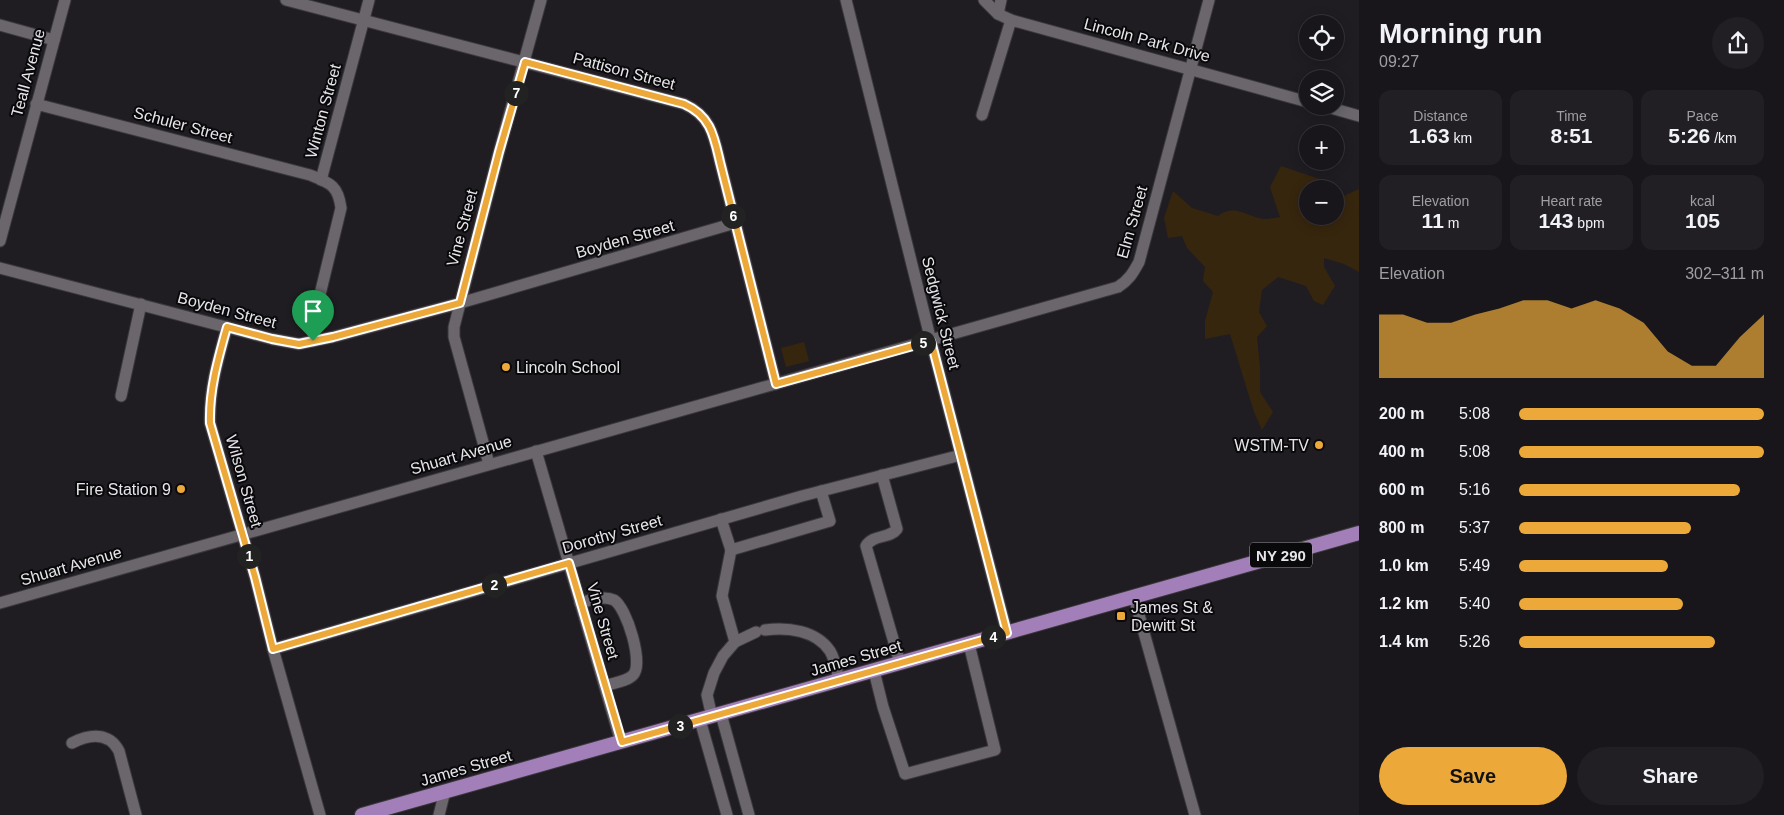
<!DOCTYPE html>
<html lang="en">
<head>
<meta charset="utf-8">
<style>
	body { margin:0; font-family:Helvetica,sans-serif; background:#211f23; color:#f1f3f6; height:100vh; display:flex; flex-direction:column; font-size:19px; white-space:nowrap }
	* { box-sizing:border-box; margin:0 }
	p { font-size:16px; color:#9f9fa2 }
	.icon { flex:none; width:28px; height:28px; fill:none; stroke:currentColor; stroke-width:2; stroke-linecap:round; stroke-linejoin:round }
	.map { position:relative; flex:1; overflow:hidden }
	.details { display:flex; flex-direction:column; background:#18161a; width:425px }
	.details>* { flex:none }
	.controls { position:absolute; left:1299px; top:15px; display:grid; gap:10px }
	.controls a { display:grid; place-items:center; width:45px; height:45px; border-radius:50%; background:#18161a; box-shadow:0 2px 12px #0003,0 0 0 1px #363539; font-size:25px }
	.pin { position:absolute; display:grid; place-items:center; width:42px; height:42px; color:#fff; margin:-51px -21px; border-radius:50% 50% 50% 0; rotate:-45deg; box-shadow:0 0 5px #0007 }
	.pin .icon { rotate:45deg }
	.km { position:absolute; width:25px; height:25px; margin:-12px; border-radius:50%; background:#222; color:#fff; font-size:14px; line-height:25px; text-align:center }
	.round { display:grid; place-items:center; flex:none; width:52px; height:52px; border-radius:26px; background:#211f23 }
	.head { display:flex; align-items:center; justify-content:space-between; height:85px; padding:0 20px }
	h1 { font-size:28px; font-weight:700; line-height:38px }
	.metrics { display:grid; grid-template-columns:repeat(3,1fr); gap:8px; height:85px; padding:5px 20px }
	.metrics div { display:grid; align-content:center; border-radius:12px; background:#211f23; text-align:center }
	.metrics b { font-size:21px; font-weight:700 }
	.metrics small { font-size:14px; font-weight:400 }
	.metrics p { font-size:14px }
	.chart { height:140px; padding:10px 20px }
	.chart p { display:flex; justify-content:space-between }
	.chart svg { width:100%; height:90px; margin-top:5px; fill:#eca93a; opacity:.7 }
	.cta { display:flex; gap:10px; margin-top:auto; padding:10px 20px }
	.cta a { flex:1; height:58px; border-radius:30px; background:#eca93a; color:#111; font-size:20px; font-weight:700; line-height:58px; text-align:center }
	.cta a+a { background:#211f23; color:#f1f3f6 }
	ul { padding:0 20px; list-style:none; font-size:16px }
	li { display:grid; grid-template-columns:80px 60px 1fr; align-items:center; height:38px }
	li i { height:12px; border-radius:6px; background:#eca93a }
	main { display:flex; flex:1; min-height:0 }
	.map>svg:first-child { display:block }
	.green { fill:#37260e; fill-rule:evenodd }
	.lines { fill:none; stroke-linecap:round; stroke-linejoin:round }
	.minor-casing { stroke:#3b383d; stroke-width:13 }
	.major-casing { stroke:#3b383d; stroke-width:16 }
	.minor { stroke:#6a666c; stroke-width:11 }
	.major { stroke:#a27fb9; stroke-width:14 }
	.route-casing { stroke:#fff; stroke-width:10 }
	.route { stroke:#eca93a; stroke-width:6 }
	.poi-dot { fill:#eca93a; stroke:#09080a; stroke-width:2 }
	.labels { text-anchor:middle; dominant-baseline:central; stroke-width:4; stroke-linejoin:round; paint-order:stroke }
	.shield { fill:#09080a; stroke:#a4a3a6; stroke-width:1 }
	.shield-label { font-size:15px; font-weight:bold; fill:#e7e5e9 }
	.street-label { font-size:16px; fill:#e7e5e9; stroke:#09080a }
	.poi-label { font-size:16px; fill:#e7e5e9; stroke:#09080a; text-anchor:start }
</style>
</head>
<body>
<main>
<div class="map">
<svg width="1359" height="815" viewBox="0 0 1359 815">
	<rect width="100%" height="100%" fill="#201d22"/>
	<g class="green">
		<path d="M1281,166l47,16 16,14 15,-7v83l-15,-8 -20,-6v9l11,19 -12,19 -9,-4 -8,-15 -28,-9 -16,13 -3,22 8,14 -10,11 3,31v24l13,20 -11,18 -8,-18 -24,-78 -25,5v-18l8,-29 -10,-11 2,-14 -18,-19 -5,-12 -14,2 -4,-20 9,-27 19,17 26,8c18,-13 28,1 46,3 5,0 11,-1 16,-2l-10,-30zM1308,189h27v27h-27z"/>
		<path d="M804,342l5,19 -23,6 -5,-19z"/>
	</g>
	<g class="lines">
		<defs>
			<g id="minor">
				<path d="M286,0l398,104c27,12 30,32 36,58l56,222"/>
				<path d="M846,0l85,341 76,292"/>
				<path d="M984,0l14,14 13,6 297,82"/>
				<path d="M998,14l3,-14"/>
				<path d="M0,25l54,15"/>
				<path d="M36,104l274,71c20,8 28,10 31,33l-26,107 -2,26"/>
				<path d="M1324,106l35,10"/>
				<path d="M982,115l29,-95"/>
				<path d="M321,180l48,-180"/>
				<path d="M0,241l65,-241"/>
				<path d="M0,268l272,71 27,5 34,-7 127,-34 275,-80"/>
				<path d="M227,327c-9,33 -18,62 -17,96l45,154 18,72 47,166"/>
				<path d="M121,396l20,-92"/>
				<path d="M536,451l85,291"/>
				<path d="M489,464l-35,-127v-10l45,-175 42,-152"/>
				<path d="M882,475l15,54c-7,10 -24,5 -31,17l34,117"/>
				<path d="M721,519l10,31 -9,46 13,46"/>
				<path d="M731,550l99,-29 -9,-30"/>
				<path d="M1134,597l61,218"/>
				<path d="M0,603l1118,-316c11,-7 15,-14 21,-25l70,-262"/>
				<path d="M580,603c10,-3 24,-8 34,-3 13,8 30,64 19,75 -5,6 -20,8 -28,11"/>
				<path d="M765,630c22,-3 51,0 65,21 5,8 7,20 9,30"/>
				<path d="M273,649l529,-153 159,-41"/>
				<path d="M874,671l9,36 22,67 90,-24 -26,-106"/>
				<path d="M721,714l28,101"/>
				<path d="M712,717l-5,-22 7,-22 9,-17 12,-14 21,-10"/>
				<path d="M700,720l27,95"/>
				<path d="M72,743c18,-9 37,-11 47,8l17,64"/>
				<path d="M439,815l6,-24"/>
			</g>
			<path id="major" d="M362,815l997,-282"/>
		</defs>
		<use href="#minor" class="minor-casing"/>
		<use href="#major" class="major-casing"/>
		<use href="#minor" class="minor"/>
		<use href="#major" class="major"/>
	</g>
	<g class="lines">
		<defs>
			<path id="route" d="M525,62l159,42c27,12 30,32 36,58l56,222 155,-43 76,292 -385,109 -53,-179 -296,86 -18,-72 -45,-154c-1,-33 8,-64 17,-96l45,12 27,5 34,-7 127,-34 39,-151z"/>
		</defs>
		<use href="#route" class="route-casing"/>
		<use href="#route" class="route"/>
	</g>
	<g class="poi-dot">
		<circle cx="506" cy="367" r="5"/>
		<circle cx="1319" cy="445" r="5"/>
		<circle cx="181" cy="489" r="5"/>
		<rect x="1116" y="611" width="10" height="10" rx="2.5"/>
	</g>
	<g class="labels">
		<rect class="shield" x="1250" y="542.5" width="62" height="25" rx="4"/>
		<g class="shield-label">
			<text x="1281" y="555">NY 290</text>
		</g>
		<g class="street-label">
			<text transform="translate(1147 40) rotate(15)">Lincoln Park Drive</text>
			<text transform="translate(624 71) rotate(15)">Pattison Street</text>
			<text transform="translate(28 73) rotate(-75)">Teall Avenue</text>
			<text transform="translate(323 111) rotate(-75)">Winton Street</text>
			<text transform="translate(183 125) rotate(15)">Schuler Street</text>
			<text transform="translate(1132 222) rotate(-74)">Elm Street</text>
			<text transform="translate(462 228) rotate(-75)">Vine Street</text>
			<text transform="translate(625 239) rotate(-16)">Boyden Street</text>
			<text transform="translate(227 310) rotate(15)">Boyden Street</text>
			<text transform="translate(941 313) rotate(76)">Sedgwick Street</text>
			<text transform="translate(461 455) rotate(-16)">Shuart Avenue</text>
			<text transform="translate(244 481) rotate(74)">Wilson Street</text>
			<text transform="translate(612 534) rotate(-16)">Dorothy Street</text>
			<text transform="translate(71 566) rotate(-16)">Shuart Avenue</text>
			<text transform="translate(603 621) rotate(74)">Vine Street</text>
			<text transform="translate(856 658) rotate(-16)">James Street</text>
			<text transform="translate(466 768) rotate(-16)">James Street</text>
		</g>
		<g class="poi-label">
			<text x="516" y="367">Lincoln School</text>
			<text x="1309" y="445" text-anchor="end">WSTM-TV</text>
			<text x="171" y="489" text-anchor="end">Fire Station 9</text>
			<text x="1131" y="607">James St &amp;<tspan x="1131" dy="18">Dewitt St</tspan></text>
		</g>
	</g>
</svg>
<div class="controls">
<a><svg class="icon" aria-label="locate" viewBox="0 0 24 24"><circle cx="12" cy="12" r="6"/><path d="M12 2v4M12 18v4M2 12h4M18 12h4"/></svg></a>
<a><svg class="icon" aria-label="layers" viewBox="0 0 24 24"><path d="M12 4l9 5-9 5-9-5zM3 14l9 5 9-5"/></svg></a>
<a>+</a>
<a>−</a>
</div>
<div class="pin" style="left:313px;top:341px;background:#1e9e55"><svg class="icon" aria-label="arrive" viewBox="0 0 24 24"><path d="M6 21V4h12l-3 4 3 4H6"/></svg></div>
<b class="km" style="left:249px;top:556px">1</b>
<b class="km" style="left:494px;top:585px">2</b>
<b class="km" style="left:680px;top:726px">3</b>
<b class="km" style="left:993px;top:637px">4</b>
<b class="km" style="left:923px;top:343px">5</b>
<b class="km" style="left:733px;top:216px">6</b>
<b class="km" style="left:516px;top:93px">7</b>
</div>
<section class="details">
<div class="head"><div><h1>Morning run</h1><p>09:27</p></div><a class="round"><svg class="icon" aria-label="share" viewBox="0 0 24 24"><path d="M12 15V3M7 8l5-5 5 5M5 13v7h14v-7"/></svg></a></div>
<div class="metrics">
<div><p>Distance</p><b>1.63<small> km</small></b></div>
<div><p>Time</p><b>8:51</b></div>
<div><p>Pace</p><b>5:26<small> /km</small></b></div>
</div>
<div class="metrics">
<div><p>Elevation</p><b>11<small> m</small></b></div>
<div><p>Heart rate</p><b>143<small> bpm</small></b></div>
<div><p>kcal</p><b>105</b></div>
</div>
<div class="chart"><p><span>Elevation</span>302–311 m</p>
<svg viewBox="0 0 160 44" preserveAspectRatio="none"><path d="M0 44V13L10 13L20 17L30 17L40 13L50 10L60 6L70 6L80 10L90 6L100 10L110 17L120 31L130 38L140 38L150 24L160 13V44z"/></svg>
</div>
<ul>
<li><b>200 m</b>5:08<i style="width:100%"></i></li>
<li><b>400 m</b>5:08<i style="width:100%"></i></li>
<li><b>600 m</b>5:16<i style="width:90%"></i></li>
<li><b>800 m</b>5:37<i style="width:70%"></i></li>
<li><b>1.0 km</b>5:49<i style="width:61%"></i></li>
<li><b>1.2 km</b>5:40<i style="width:67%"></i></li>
<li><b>1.4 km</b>5:26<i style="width:80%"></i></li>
</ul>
<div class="cta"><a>Save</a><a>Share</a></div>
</section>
</main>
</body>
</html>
